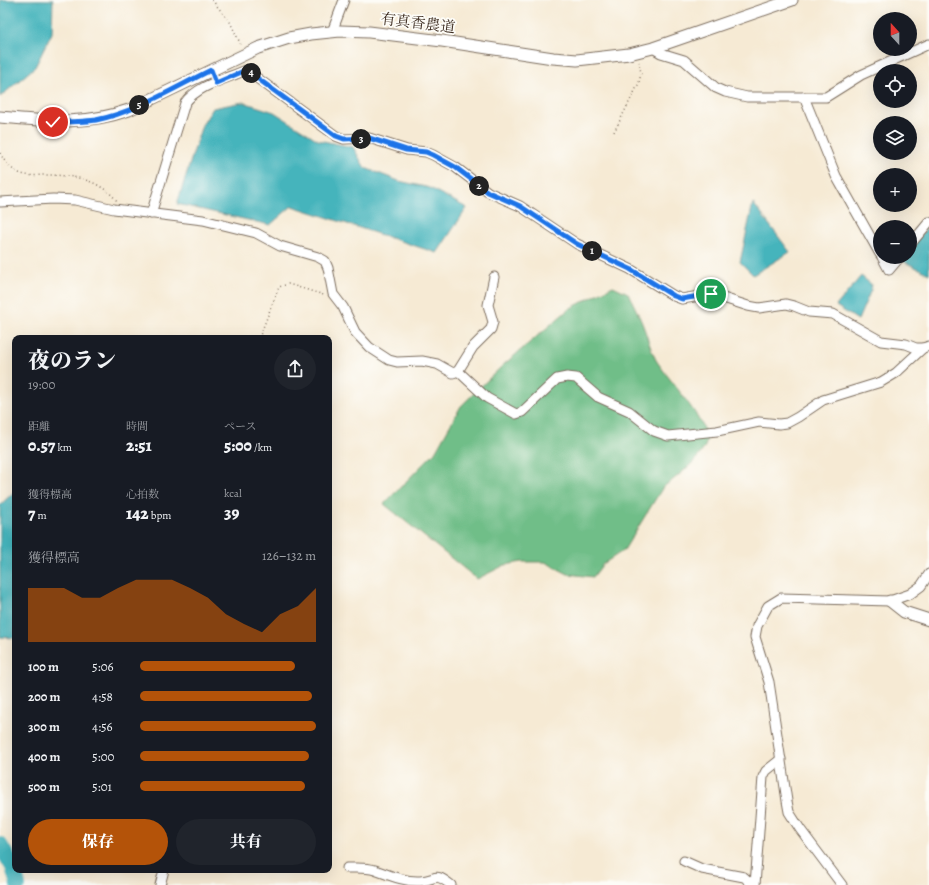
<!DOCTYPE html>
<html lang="ja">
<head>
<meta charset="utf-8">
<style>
	body { margin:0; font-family:Alegreya,"Noto Serif JP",serif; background:#20242c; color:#f1f3f6; height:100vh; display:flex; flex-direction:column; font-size:15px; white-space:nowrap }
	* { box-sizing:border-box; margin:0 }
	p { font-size:13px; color:#9ea1a6 }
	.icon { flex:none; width:22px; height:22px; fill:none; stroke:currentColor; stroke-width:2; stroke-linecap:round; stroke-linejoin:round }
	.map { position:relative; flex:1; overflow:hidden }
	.drawer { position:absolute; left:12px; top:335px; width:320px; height:538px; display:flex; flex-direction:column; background:#171b24; border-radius:8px; box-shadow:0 4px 16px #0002 }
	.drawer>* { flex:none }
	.needle { width:26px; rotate:339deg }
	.tools { position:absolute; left:873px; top:12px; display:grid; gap:8px }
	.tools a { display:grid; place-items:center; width:44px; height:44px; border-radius:50%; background:#171b24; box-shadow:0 4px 16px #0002; font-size:20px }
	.pin { position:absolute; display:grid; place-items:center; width:34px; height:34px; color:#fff; margin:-17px; border:2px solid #fff; border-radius:50%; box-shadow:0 1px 4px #0007 }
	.km { position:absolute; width:20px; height:20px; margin:-10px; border-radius:50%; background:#222; color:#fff; font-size:11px; line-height:20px; text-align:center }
	.round { display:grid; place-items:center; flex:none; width:42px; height:42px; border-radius:21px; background:#20242c }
	.head { display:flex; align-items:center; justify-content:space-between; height:68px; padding:0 16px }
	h1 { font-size:22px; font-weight:800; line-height:30px }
	.metrics { display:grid; grid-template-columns:repeat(3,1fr); gap:6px; height:68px; padding:4px 16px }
	.metrics div { display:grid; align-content:center }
	.metrics b { font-size:17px; font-weight:800 }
	.metrics small { font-size:11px; font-weight:400 }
	.metrics p { font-size:11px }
	.chart { height:112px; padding:8px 16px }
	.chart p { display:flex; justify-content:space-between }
	.chart svg { width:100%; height:72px; margin-top:4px; fill:#b45309; opacity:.7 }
	.button { display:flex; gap:8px; margin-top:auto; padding:8px 16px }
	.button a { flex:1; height:46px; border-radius:24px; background:#b45309; color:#fff; font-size:16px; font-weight:800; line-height:46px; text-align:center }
	.button a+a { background:#20242c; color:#f1f3f6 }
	ul { padding:0 16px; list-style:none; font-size:13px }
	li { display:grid; grid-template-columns:64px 48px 1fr; align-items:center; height:30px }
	li i { height:10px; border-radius:5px; background:#b45309 }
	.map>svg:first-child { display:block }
	.forest { fill:#6fbe88; stroke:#557453 }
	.water { fill:#44b4bc; stroke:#406f6d }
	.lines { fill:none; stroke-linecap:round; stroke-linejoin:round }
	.river { stroke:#44b4bc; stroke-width:16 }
	.minor-casing { stroke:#7c6d5e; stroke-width:11 }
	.tertiary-casing { stroke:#7c6d5e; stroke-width:13 }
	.path { stroke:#7c6d5e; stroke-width:1.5; stroke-dasharray:1 3; stroke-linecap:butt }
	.minor { stroke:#fff; stroke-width:9 }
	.tertiary { stroke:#fff; stroke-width:11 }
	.route-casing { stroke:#fff; stroke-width:8 }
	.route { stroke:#1a73e8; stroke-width:5 }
	.labels { text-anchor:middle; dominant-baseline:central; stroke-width:3.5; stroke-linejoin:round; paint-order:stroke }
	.street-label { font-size:15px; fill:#3b2a1e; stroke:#fdfcf7 }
</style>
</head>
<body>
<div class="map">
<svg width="929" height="885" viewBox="0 0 929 885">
	<rect width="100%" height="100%" fill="#fdfcf7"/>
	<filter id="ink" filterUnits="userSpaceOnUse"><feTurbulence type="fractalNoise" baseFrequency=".025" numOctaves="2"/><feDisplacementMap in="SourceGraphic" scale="8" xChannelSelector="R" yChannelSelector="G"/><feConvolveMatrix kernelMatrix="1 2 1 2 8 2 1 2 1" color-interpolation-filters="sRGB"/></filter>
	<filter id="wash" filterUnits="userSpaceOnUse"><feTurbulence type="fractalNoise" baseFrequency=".012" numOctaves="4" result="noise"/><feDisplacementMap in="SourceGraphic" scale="16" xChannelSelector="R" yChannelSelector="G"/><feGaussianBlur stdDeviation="0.9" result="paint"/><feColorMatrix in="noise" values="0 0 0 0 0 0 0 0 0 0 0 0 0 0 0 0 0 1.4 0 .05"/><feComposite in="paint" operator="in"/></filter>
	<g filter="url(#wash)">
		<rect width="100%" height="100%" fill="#f6ead4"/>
		<path class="forest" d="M613,286l15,7c5,10 10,20 14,30 5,12 8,26 14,37 10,16 51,62 51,79 -1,16 -31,39 -44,48l-39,63 -21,14 -10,13 -25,-3 -23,-12h-23l-17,3 -28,14 -93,-75 51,-52 26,-46 40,-39 68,-58z"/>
		<g class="water">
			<path d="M0,0h53l-1,33 -17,34 -35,30z"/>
			<path d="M243,102l31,10 44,28 35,7 12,21 34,13 31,7 37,20 -30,45 -145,-47 -22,19 -93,-21 25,-79 11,-17z"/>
			<path d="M753,203l37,49 -37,23 -13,-13z"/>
			<path d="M929,225v49l-28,-14 2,-3h7v-9z"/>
			<path d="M861,276l10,8v6l-13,30 -22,-14z"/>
			<path d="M15,491v147l-15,-1v-132z"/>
		</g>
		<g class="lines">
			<path class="river" d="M0,845l13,22 5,18"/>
		</g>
	</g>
	<g filter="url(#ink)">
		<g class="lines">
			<defs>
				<g id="minor">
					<path d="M332,32l12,-32"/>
					<path d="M653,48l8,5 23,7 32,28 9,4 22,5h79l35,-22 68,-31"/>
					<path d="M804,97l32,79 44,78"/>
					<path d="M0,202l53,-3 22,1 39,9 89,11 53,13 24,13 38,11 7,4 3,7 5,26 10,13 12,25 14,15 20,13 8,2 25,-1 15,3 16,9 5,-2 15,-24 18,-18 2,-7 -5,-17 6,-28"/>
					<path d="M151,214l34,-111c13,-18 41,-24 61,-33l90,66 8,3 25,-1 38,12 19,2 7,3 22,12 33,25 32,14 57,38 53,25 44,27 8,3 29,-5 37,12 11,2 27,-4 8,2 15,6 24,2 48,27 25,3 10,4h7l6,-2"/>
					<path d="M910,245l19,-23"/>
					<path d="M882,257l7,13 11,-13"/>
					<path d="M458,371l29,27 29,16 6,-2 35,-33 10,-2 9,1 22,19 31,14 25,20 14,5 49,-5 42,-9 20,2 8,-1 11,-6 25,-17 58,-18 15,-9 27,-25"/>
					<path d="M684,861l18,8 42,8 9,8"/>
					<path d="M347,868c8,0 20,-1 28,2 14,5 30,12 45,11 18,-1 13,-10 31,4"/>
					<path d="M160,885l4,-15"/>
					<path d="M755,885l8,-108 3,-6 15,-12"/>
					<path d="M842,885l-42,-56 -11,-17 -2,-11 -18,-119 -14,-45 2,-11 11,-20 13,-8 109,3 20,-7 11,-8 8,-12"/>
				</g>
				<g id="tertiary">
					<path d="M0,117c48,4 82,9 129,-7l129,-62 31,-10 22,-4 29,-3 29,1 73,9 111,17 24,2 52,-6 24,-6 139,-48"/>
					<path d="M890,601l14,11 25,8"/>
				</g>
			</defs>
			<use href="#minor" class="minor-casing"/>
			<use href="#tertiary" class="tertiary-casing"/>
			<g class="path">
				<path d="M212,0l18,22 11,23"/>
				<path d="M614,132l25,-49 2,-10 -2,-11"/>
				<path d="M0,153c5,9 10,16 19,20 9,4 18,2 27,2 27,0 53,4 71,26"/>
				<path d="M259,338l20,-51 9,-3 36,11"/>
			</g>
			<use href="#minor" class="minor"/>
			<use href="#tertiary" class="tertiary"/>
		</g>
	</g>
	<g class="lines" filter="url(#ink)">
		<defs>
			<path id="route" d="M53,122c14,0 29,0 43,-2 40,-8 78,-32 115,-50l5,13 30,-13 90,66 8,3 25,-1 37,12 20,2 7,3 22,12 33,25 32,14 57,38 53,25 44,27 8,3 29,-5"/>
		</defs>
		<use href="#route" class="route-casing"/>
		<use href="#route" class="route"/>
	</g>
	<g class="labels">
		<g class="street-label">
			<text transform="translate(418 23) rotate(7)">有真香農道</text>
		</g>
	</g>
</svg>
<div class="tools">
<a><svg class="needle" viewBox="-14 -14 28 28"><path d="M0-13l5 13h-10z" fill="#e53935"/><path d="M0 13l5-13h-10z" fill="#9ea1a6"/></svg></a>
<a><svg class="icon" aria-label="locate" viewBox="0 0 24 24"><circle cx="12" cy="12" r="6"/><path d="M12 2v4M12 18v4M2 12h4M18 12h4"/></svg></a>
<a><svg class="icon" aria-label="layers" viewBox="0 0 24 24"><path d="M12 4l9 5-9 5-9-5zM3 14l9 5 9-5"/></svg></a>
<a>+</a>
<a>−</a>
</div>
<div class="pin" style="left:711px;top:294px;background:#1e9e55"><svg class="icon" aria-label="arrive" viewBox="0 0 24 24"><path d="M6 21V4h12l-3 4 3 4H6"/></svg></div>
<div class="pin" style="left:53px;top:122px;background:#d93025"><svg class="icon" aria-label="check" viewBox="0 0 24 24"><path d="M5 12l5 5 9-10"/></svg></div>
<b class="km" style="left:592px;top:251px">1</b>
<b class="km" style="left:479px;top:186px">2</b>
<b class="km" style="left:361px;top:139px">3</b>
<b class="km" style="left:251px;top:73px">4</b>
<b class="km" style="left:139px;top:105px">5</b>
<section class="drawer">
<div class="head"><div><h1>夜のラン</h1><p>19:00</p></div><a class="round"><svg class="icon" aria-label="share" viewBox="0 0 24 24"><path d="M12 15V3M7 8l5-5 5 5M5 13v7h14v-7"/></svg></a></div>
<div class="metrics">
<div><p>距離</p><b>0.57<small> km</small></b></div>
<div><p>時間</p><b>2:51</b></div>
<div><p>ペース</p><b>5:00<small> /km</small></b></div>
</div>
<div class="metrics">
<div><p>獲得標高</p><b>7<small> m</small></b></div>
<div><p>心拍数</p><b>142<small> bpm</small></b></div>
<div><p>kcal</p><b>39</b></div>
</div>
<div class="chart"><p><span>獲得標高</span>126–132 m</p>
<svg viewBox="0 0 160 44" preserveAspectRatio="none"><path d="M0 44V11L10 11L20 11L30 17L40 17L50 11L60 6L70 6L80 6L90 11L100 17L110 27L120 33L130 38L140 27L150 22L160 11V44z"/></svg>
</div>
<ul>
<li><b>100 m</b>5:06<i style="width:88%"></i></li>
<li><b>200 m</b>4:58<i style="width:98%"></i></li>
<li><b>300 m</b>4:56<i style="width:100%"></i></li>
<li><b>400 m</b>5:00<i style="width:96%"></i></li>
<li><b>500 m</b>5:01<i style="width:94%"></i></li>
</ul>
<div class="button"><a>保存</a><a>共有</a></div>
</section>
</div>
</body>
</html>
